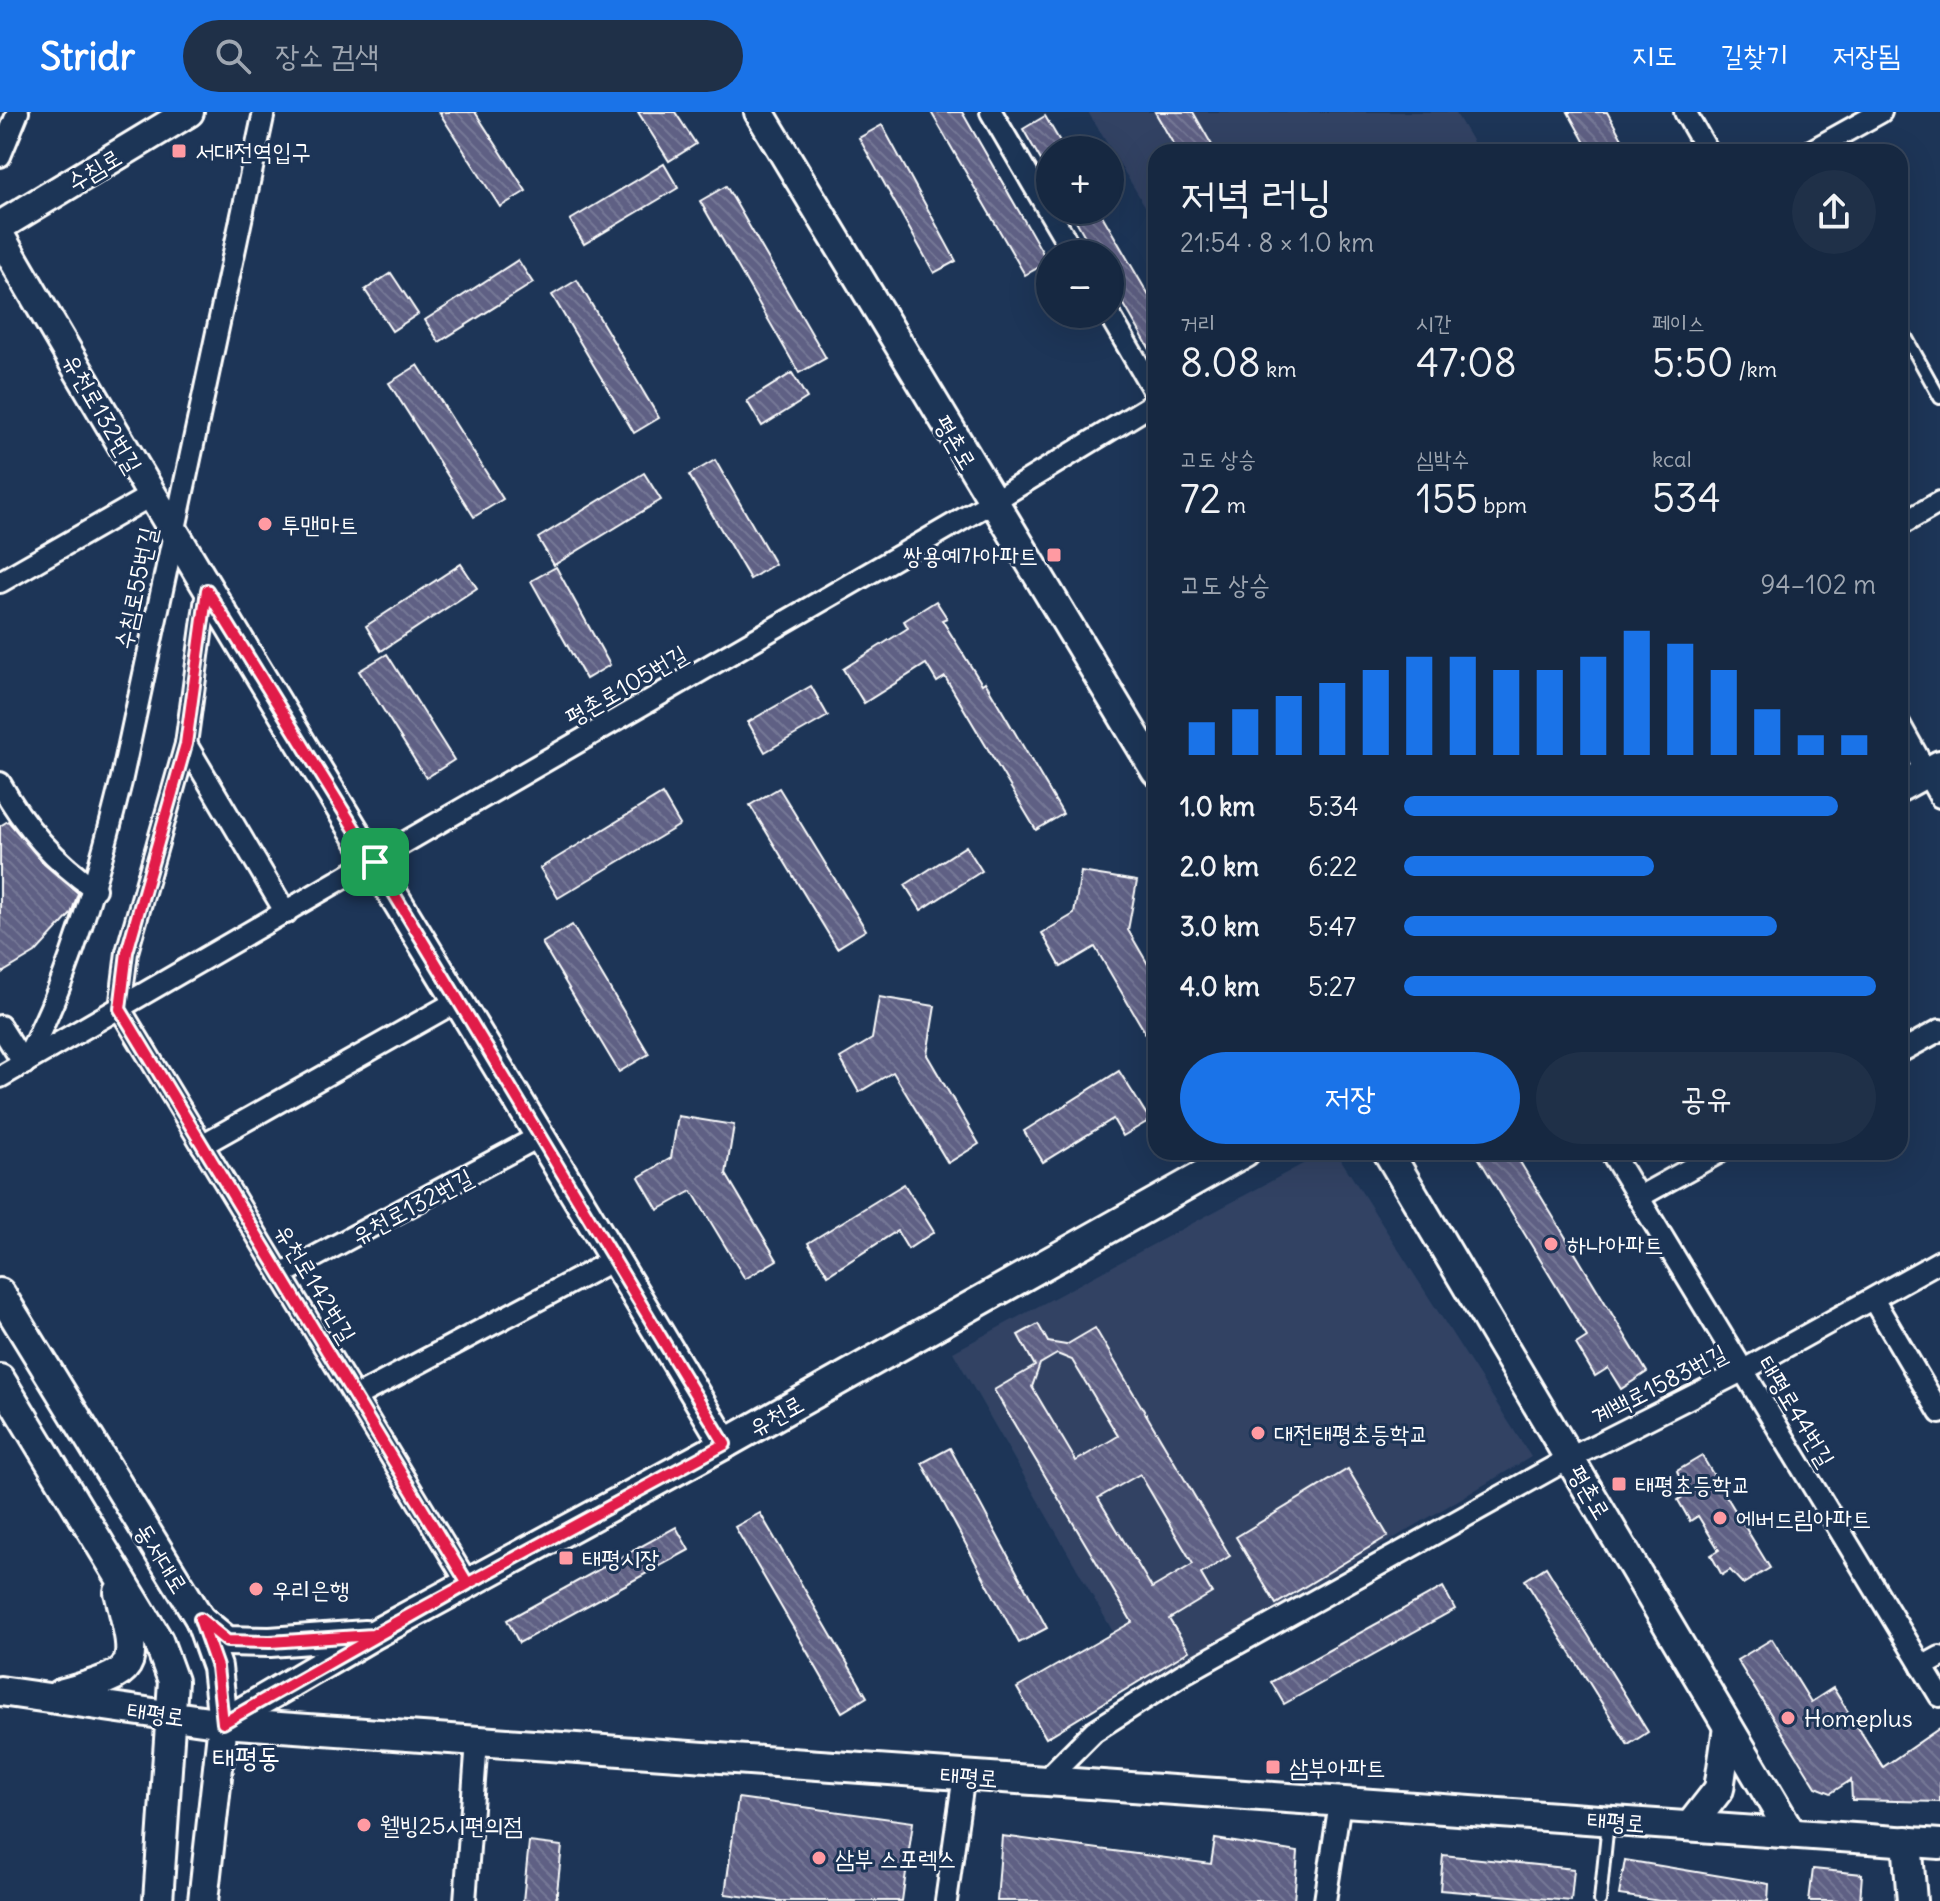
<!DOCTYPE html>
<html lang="ko">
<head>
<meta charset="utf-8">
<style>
	body { margin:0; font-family:Delius,"Poor Story",sans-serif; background:#1f3048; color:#f1f3f6; height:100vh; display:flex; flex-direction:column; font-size:30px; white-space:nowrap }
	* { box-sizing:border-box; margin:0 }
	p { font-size:26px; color:#9ea6b1 }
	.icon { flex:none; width:44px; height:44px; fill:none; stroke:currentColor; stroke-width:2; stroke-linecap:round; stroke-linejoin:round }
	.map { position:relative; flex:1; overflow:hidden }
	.panel { position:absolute; left:1148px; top:32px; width:760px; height:1016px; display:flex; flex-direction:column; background:#162841; border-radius:24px; box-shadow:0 8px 32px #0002,0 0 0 2px #35445a }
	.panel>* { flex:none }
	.controls { position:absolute; left:1036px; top:24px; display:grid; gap:16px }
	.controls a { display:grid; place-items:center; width:88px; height:88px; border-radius:50%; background:#162841; box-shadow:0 8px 32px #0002,0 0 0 2px #35445a; font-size:40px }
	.pin { position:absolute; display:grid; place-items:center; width:68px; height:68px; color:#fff; margin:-34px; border-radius:16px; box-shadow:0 4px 12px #0006 }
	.round { display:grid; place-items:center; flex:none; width:84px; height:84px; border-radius:42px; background:#1f3048 }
	.summary { display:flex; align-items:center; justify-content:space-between; height:136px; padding:0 32px }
	h1 { font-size:44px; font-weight:600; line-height:60px }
	.metrics { display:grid; grid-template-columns:repeat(3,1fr); gap:12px; height:136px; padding:8px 32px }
	.metrics div { display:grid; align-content:center }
	.metrics b { font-size:40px; font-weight:600 }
	.metrics small { font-size:22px; font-weight:400 }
	.metrics p { font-size:22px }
	.chart { height:224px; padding:16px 32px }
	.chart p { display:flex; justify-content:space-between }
	.chart svg { width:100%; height:144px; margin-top:8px; stroke:#1a73e8; stroke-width:6 }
	.primary-button { display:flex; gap:16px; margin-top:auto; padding:16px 32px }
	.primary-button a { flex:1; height:92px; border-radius:48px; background:#1a73e8; color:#fff; font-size:32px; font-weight:600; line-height:92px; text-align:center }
	.primary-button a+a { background:#1f3048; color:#f1f3f6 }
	ul { padding:0 32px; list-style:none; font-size:26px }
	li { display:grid; grid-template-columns:128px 96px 1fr; align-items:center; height:60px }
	li i { height:20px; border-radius:10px; background:#1a73e8 }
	header { display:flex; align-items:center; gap:48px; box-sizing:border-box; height:112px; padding:0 40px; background:#1a73e8; color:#fff }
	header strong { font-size:38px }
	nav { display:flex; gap:44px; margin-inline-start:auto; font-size:28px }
	.search { width:560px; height:72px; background:#1f3048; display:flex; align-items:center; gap:20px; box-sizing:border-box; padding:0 28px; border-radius:44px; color:#9ea6b1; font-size:30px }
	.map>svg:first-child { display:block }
	.built { fill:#304264 }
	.building { fill:url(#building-back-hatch); stroke:#fff; stroke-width:2; fill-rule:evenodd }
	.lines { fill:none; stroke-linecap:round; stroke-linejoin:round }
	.lane-casing { stroke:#fff; stroke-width:16 }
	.street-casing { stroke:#fff; stroke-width:26 }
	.secondary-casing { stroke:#fff; stroke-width:34 }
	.lane { stroke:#1d3557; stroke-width:10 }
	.street { stroke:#1d3557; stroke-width:20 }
	.secondary { stroke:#1d3557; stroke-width:28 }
	.route-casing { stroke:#fff; stroke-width:16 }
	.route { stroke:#e11d48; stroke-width:10 }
	.poi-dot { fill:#ff9aa2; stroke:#1d3557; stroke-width:3 }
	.labels { text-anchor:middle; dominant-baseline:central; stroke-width:6; stroke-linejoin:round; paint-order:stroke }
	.poi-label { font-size:24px; fill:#fff; stroke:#1d3557; text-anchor:start }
	.street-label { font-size:24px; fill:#fff; stroke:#1d3557 }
	.quarter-label { font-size:28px; fill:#fff; stroke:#1d3557 }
</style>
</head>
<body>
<header>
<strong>Stridr</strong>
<div class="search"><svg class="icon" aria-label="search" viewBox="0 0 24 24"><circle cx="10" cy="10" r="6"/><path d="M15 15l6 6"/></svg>장소 검색</div>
<nav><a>지도</a><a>길찾기</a><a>저장됨</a></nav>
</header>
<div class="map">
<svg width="1940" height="1789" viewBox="0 0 1940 1789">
	<defs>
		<pattern id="building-back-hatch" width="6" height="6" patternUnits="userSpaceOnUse" patternTransform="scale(2)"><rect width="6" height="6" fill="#5e6084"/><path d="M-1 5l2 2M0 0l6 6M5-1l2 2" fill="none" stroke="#767896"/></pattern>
	</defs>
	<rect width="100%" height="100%" fill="#1d3557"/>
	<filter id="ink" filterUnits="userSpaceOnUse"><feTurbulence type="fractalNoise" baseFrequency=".0125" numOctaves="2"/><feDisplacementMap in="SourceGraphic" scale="16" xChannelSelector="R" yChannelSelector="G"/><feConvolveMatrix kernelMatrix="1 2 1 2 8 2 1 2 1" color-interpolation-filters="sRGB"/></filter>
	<g filter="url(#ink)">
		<g class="built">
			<path d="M1088,0h367l24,40h-323v72z"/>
			<path d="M1325,1040h11l195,305 -387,229 -191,-334z"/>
		</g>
		<g class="building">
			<path d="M439,0h36l51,79 -26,16z"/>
			<path d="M638,0h37l21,32 -27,17z"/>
			<path d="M931,0h31l86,150 -23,13z"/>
			<path d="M1155,0h38l23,40h-38z"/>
			<path d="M1568,0h39l15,27 -23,13h-9z"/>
			<path d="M1045,4l20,34h-15v26l-27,-47z"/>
			<path d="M882,13l74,136 -22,12 -75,-135z"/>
			<path d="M664,52l14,24 -94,56 -14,-24z"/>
			<path d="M726,74l100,172 -27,15 -99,-172z"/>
			<path d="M1070,98h29l57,98v52l-46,-80v-26h-15z"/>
			<path d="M518,148l15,23 -94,59 -14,-22z"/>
			<path d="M391,161l27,41 -26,17 -27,-41z"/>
			<path d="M577,168l82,138 -25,15 -82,-138z"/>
			<path d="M418,253l85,134 -29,18 -85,-134z"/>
			<path d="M792,261l15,25 -45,28 -15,-25z"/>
			<path d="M715,348l60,104 -25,15 -61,-104z"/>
			<path d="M644,361l17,27 -107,65 -16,-27z"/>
			<path d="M461,452l16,24 -96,63 -15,-25z"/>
			<path d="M556,455l54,98 -24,14 -55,-98z"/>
			<path d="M936,489l11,17 -5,2 40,64 3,-2 78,132 -27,16 -91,-153 -8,5 -11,-18 -62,39 -21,-34 65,-41 -4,-7z"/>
			<path d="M387,542l67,106 -28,18 -67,-107z"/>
			<path d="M811,574l17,30 -63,36 -17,-30z"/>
			<path d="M779,676l87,142 -29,18 -87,-143z"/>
			<path d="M662,682l18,31 -122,73 -18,-30z"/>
			<path d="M8,709l36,43 34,29 -7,21 -36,39 -35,21v-148z"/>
			<path d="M966,734l16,25 -61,39 -16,-25z"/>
			<path d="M1081,760l56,9 -9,49 28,48v73l-61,-104 -34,20 -19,-34 32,-19z"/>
			<path d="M572,813l77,129 -30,18 -77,-129z"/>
			<path d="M879,885l56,9 -8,49 52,89 -31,19 -55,-91 -34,20 -19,-34 32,-19z"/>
			<path d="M1119,959l31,49 -27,16 -10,-17 -70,43 -19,-31z"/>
			<path d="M678,1004l56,9 -8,49 51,86 -32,19 -53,-88 -34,19 -19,-33 32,-19z"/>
			<path d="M1475,1040h39l133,220 -26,17 -13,-21 -13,8 -19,-32 11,-7z"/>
			<path d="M904,1072l30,48 -26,17 -11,-18 -69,44 -20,-32z"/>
			<path d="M1038,1212l10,18 18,3 29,-17 135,228 -29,18 11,19 -43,26 20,32 -143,87 -29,-50 115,-66 -138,-232 41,-24 -17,-31zM1057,1242l15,6 46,76 -42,25 -44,-74 8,-23zM1140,1362l53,90 -41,24 -54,-90z"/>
			<path d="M950,1336l97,180 -28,15 -97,-180z"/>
			<path d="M1702,1344l68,112 -27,16 -13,-14 -8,5 -11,-20 8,-5 -21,-34 -8,5 -12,-21 8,-5 -9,-24z"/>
			<path d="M1348,1357l40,67 -112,68 -40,-67z"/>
			<path d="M760,1401l107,184 -25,15 -107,-185z"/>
			<path d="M676,1415l13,23 -170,93 -12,-23z"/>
			<path d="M1546,1455l102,165 -20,13 -103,-165z"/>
			<path d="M1443,1475l12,22 -171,95 -13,-22z"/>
			<path d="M1772,1527l39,63 22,-14 50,79 57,-39v74l-88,-2 -1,-20 -20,13 -15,-6 -79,-127z"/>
			<path d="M738,1686l175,24 -11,79h-125l-52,-7z"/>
			<path d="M1002,1724l209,28 4,-25 83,13 -4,49h-297z"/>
			<path d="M529,1730l33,4 -6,55h-33z"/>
			<path d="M1443,1743l131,14 -3,32 -131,-11z"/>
			<path d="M1625,1748l144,24 -1,17h-108l-41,-6z"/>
			<path d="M1813,1757l49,5 -2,27h-51z"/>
		</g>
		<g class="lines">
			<defs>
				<g id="lane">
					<path d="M1900,214l40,72"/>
					<path d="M1600,1789l8,-79"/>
				</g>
				<g id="street">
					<path d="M991,0l83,142"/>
					<path d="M1685,0l23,40"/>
					<path d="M1809,40l72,-40"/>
					<path d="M0,44l18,-44"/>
					<path d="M1109,202l47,81"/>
					<path d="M1900,413l40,-23"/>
					<path d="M0,470l150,-86"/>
					<path d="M207,478l-21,154 -59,208 -7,57 348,575"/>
					<path d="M1900,613l40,72"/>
					<path d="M186,632l100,169"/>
					<path d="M0,671c24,44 54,78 95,106"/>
					<path d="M0,914l24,38"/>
					<path d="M1900,940l40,-22"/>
					<path d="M24,952c47,-89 73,-185 97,-282l143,-670"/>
					<path d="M0,965l992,-575 164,-100"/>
					<path d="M202,1033l257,-145"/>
					<path d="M1611,1040l329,544"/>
					<path d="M1639,1085l81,-45"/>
					<path d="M281,1163l261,-140"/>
					<path d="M1873,1187l67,114"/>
					<path d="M355,1285l260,-138"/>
					<path d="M1922,1555l18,-10"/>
					<path d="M1044,1669l50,-50 89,-57 387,-216 172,-87 198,-110"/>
					<path d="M465,1789l12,-160"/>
					<path d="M946,1789l18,-126"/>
					<path d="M1325,1789l15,-99"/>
				</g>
				<g id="secondary">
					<path d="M759,0l397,659"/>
					<path d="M0,114l189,-114"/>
					<path d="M0,124c235,407 485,804 725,1208"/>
					<path d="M1900,675l40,-22"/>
					<path d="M1388,1040l403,681"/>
					<path d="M0,1181l200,326 17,48 6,56 -20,178"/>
					<path d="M0,1267l158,261 15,41 -15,220"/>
					<path d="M200,1507l27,22 43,1 95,-7"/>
					<path d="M0,1579l223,32 1717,121"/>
					<path d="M60,1582c80,-23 79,-23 59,-102"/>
					<path d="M223,1611l150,-88 352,-191 520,-292"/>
					<path d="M1690,1714l29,-37 9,-62"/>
					<path d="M1907,1729l5,60"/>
				</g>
			</defs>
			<use href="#lane" class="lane-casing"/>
			<use href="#street" class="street-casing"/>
			<use href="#secondary" class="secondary-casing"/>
			<use href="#lane" class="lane"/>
			<use href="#street" class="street"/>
			<use href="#secondary" class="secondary"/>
		</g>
	</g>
	<g class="lines" filter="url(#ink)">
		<defs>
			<path id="route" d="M375,750l-168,-272 -21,154 -59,208 -7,57 348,575 -245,139 -6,-56 -17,-48 27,22 43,1 103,-7 352,-191 -350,-582"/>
		</defs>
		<use href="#route" class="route-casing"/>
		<use href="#route" class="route"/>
	</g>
	<g class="poi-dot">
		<rect x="171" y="31" width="16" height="16" rx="4"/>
		<circle cx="265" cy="412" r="8"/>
		<rect x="1046" y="435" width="16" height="16" rx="4"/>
		<circle cx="1551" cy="1132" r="8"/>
		<circle cx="1258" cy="1321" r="8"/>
		<rect x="1611" y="1364" width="16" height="16" rx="4"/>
		<circle cx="1720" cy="1406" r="8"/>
		<rect x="558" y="1438" width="16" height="16" rx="4"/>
		<circle cx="256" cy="1477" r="8"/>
		<circle cx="1788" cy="1606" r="8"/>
		<rect x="1265" y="1647" width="16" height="16" rx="4"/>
		<circle cx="364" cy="1713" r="8"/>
		<circle cx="819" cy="1746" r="8"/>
	</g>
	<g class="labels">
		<g class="poi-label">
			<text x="195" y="39">서대전역입구</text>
			<text x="281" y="412">투맨마트</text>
			<text x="1038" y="443" text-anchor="end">쌍용예가아파트</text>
			<text x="1567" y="1132">하나아파트</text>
			<text x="1274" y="1321">대전태평초등학교</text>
			<text x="1635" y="1372">태평초등학교</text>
			<text x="1736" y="1406">에버드림아파트</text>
			<text x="582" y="1446">태평시장</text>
			<text x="272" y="1477">우리은행</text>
			<text x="1804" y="1606">Homeplus</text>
			<text x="1289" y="1655">삼부아파트</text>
			<text x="380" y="1713">웰빙25시편의점</text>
			<text x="835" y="1746">삼부 스포렉스</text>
		</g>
		<g class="street-label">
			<text transform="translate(94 57) rotate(-31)">수침로</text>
			<text transform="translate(103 301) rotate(60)">유천로132번길</text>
			<text transform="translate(956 330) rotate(59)">평촌로</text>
			<text transform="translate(135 476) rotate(-78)">수침로55번길</text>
			<text transform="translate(626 573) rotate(-30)">평촌로105번길</text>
			<text transform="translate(412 1094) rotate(-28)">유천로132번길</text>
			<text transform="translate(316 1171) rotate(59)">유천로142번길</text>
			<text transform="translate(1659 1272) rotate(-27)">계백로1583번길</text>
			<text transform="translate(1797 1299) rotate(59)">태평로44번길</text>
			<text transform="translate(776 1303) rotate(-29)">유천로</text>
			<text transform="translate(1590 1380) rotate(59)">평촌로</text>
			<text transform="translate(162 1446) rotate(58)">동서대로</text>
			<text transform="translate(156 1601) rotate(8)">태평로</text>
			<text transform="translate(969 1664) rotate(4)">태평로</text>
			<text transform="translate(1616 1709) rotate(4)">태평로</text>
		</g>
		<g class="quarter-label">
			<text x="246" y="1645">태평동</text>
		</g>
	</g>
</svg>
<div class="controls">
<a>+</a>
<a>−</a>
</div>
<div class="pin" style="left:375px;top:750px;background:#1e9e55"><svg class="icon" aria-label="arrive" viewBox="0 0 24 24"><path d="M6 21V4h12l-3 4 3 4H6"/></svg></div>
<section class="panel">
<div class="summary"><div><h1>저녁 러닝</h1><p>21:54 · 8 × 1.0 km</p></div><a class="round"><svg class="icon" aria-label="share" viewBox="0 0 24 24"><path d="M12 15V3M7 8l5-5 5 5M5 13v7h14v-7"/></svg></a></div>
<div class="metrics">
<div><p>거리</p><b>8.08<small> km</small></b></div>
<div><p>시간</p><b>47:08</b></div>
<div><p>페이스</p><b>5:50<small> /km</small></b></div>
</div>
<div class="metrics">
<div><p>고도 상승</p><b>72<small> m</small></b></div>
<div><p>심박수</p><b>155<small> bpm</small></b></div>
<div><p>kcal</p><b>534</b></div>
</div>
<div class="chart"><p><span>고도 상승</span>94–102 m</p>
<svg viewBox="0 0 160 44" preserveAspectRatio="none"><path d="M5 44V34M15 44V30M25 44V26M35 44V22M45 44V18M55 44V14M65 44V14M75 44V18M85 44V18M95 44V14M105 44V6M115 44V10M125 44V18M135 44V30M145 44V38M155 44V38"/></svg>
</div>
<ul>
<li><b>1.0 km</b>5:34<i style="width:92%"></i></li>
<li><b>2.0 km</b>6:22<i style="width:53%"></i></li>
<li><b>3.0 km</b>5:47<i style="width:79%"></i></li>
<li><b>4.0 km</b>5:27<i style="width:100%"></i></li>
</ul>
<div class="primary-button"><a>저장</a><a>공유</a></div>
</section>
</div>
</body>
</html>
